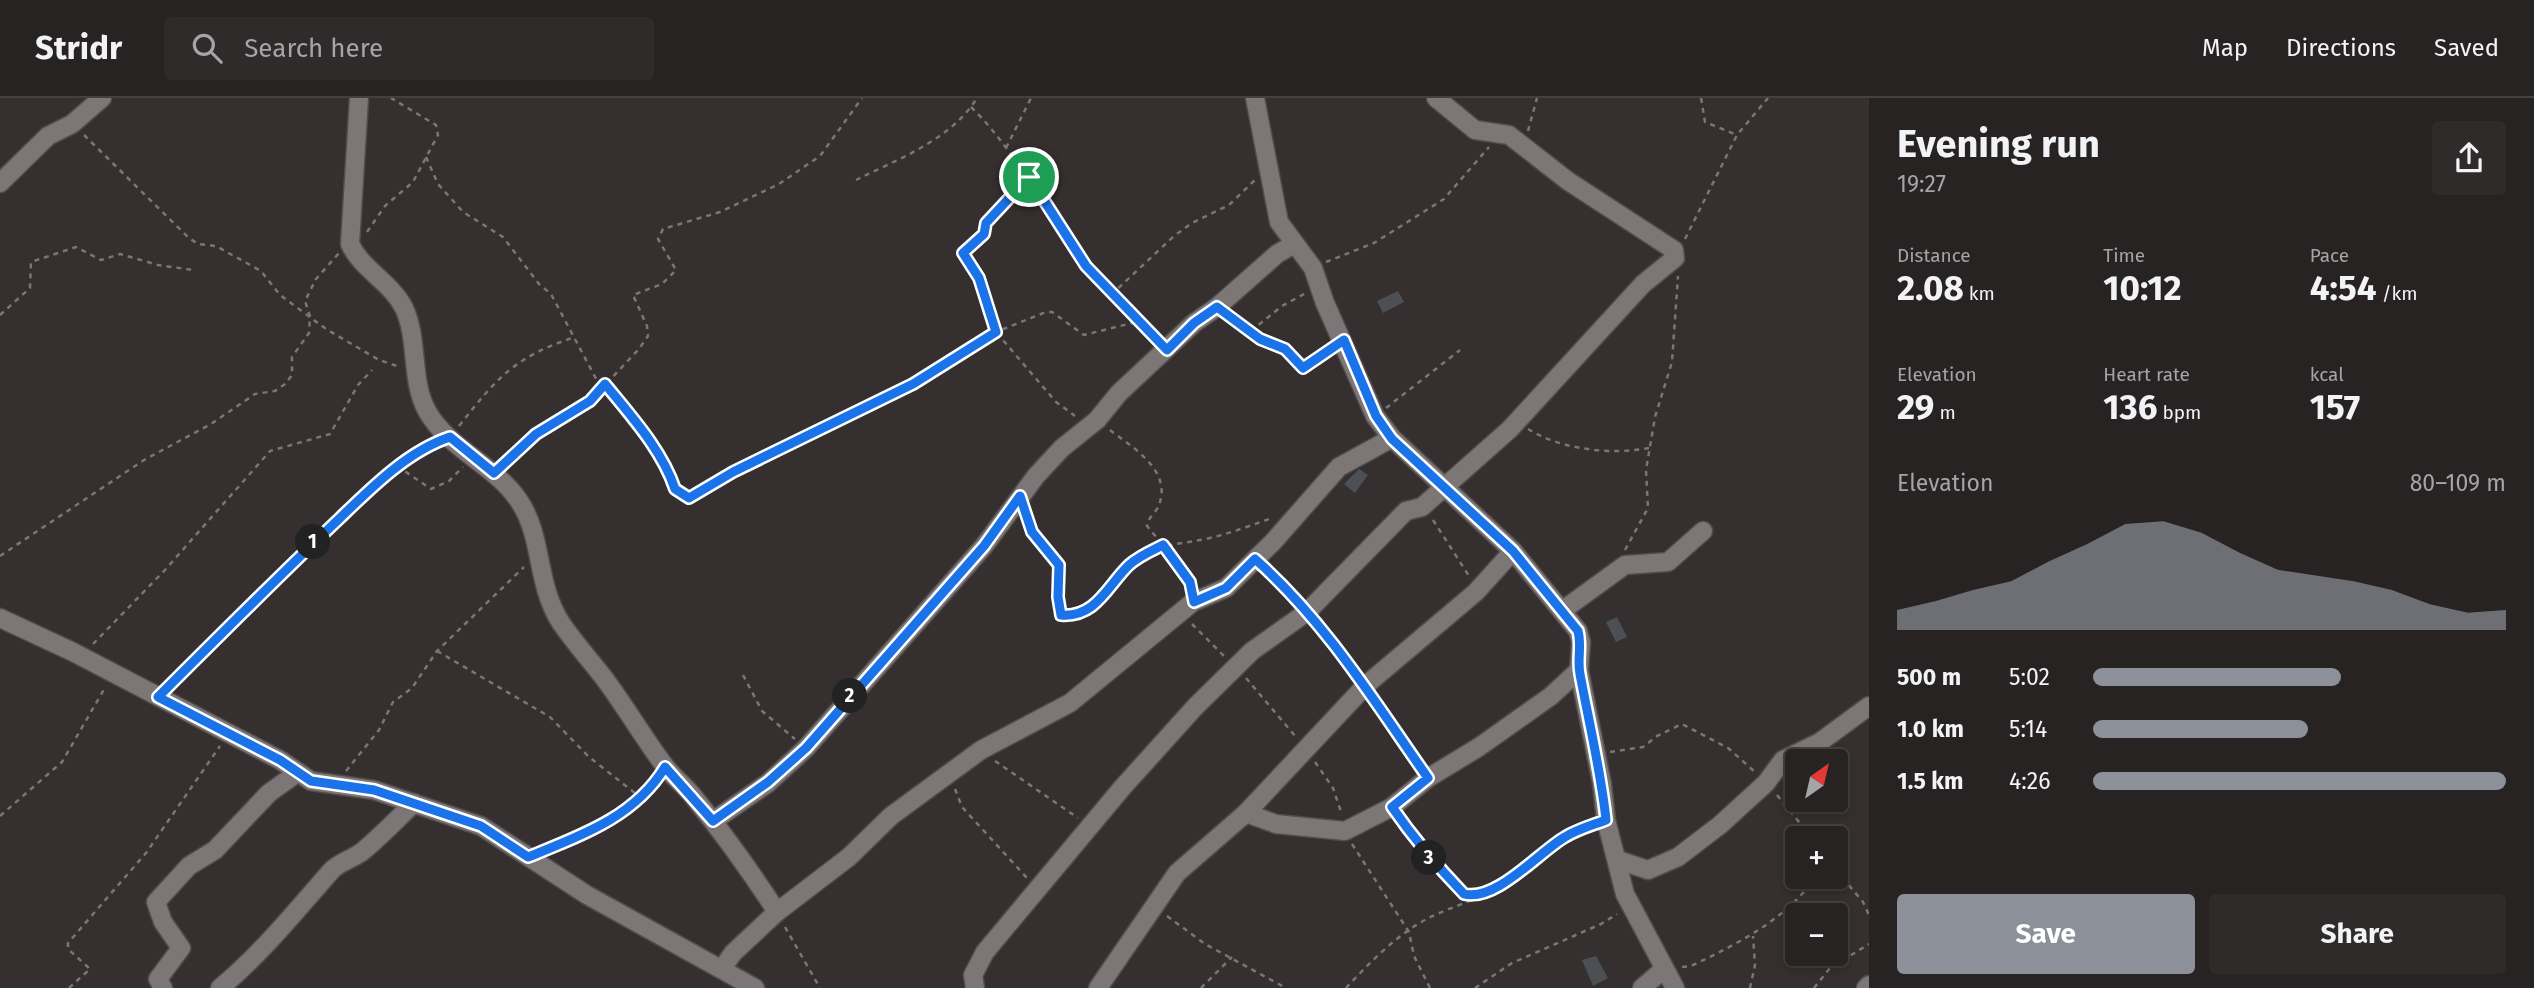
<!DOCTYPE html>
<html lang="en">
<head>
<meta charset="utf-8">
<style>
	body { margin:0; font-family:"Fira Sans",sans-serif; background:#302b2b; color:#f1f3f6; height:100vh; display:flex; flex-direction:column; font-size:26px; white-space:nowrap }
	* { box-sizing:border-box; margin:0 }
	p { font-size:23px; color:#a5a4a6 }
	.icon { flex:none; width:38px; height:38px; fill:none; stroke:currentColor; stroke-width:2; stroke-linecap:round; stroke-linejoin:round }
	.map { position:relative; flex:1; overflow:hidden }
	.side { display:flex; flex-direction:column; background:#282323; width:665px }
	.side>* { flex:none }
	.needle { width:46px; rotate:34deg }
	.fabs { position:absolute; left:1785px; top:651px; display:grid; gap:14px }
	.fabs a { display:grid; place-items:center; width:63px; height:63px; border-radius:7px; background:#282323; box-shadow:0 4px 10px #0003,0 0 0 2px #444041; font-size:35px }
	.pin { position:absolute; display:grid; place-items:center; width:60px; height:60px; color:#fff; margin:-30px; border:4px solid #fff; border-radius:50%; box-shadow:0 2px 7px #0007 }
	.km { position:absolute; width:35px; height:35px; margin:-18px; border-radius:50%; background:#222; color:#fff; font-size:19px; line-height:35px; text-align:center }
	.round { display:grid; place-items:center; flex:none; width:74px; height:74px; border-radius:7px; background:#302b2b }
	.headline { display:flex; align-items:center; justify-content:space-between; height:119px; padding:0 28px }
	h1 { font-size:38px; font-weight:700; line-height:52px }
	.stats { display:grid; grid-template-columns:repeat(3,1fr); gap:10px; height:119px; padding:7px 28px }
	.stats div { display:grid; align-content:center }
	.stats b { font-size:35px; font-weight:700 }
	.stats small { font-size:19px; font-weight:400 }
	.stats p { font-size:19px }
	.chart { height:196px; padding:14px 28px }
	.chart p { display:flex; justify-content:space-between }
	.chart svg { width:100%; height:126px; margin-top:7px; fill:#8c9099; opacity:.7 }
	.action { display:flex; gap:14px; margin-top:auto; padding:14px 28px }
	.action a { flex:1; height:80px; border-radius:7px; background:#8c9099; color:#fff; font-size:28px; font-weight:700; line-height:80px; text-align:center }
	.action a+a { background:#302b2b; color:#f1f3f6 }
	ul { padding:0 28px; list-style:none; font-size:23px }
	li { display:grid; grid-template-columns:112px 84px 1fr; align-items:center; height:52px }
	li i { height:18px; border-radius:9px; background:#8c9099 }
	header { display:flex; align-items:center; gap:42px; box-sizing:border-box; height:98px; padding:0 35px; background:#282323; border-bottom:2px solid #444041 }
	header strong { font-size:33px }
	nav { display:flex; gap:38px; margin-inline-start:auto; font-size:24px }
	.search { width:490px; height:63px; background:#302b2b; display:flex; align-items:center; gap:18px; box-sizing:border-box; padding:0 24px; border-radius:7px; color:#a5a4a6; font-size:26px }
	main { display:flex; flex:1; min-height:0 }
	.map>svg:first-child { display:block }
	.building { fill:#4c5054 }
	.lines { fill:none; stroke-linecap:round; stroke-linejoin:round }
	.minor-casing { stroke:#504c4c; stroke-width:21 }
	.path { stroke:#7b7676; stroke-width:2.5; stroke-dasharray:5 5; stroke-linecap:butt }
	.minor { stroke:#7c7676; stroke-width:18 }
	.route-casing { stroke:#fff; stroke-width:14 }
	.route { stroke:#1a73e8; stroke-width:9 }
</style>
</head>
<body>
<header>
<strong>Stridr</strong>
<div class="search"><svg class="icon" aria-label="search" viewBox="0 0 24 24"><circle cx="10" cy="10" r="6"/><path d="M15 15l6 6"/></svg>Search here</div>
<nav><a>Map</a><a>Directions</a><a>Saved</a></nav>
</header>
<main>
<div class="map">
<svg width="1869" height="890" viewBox="0 0 1869 890">
	<rect width="100%" height="100%" fill="#352f2f"/>
	<g class="building">
		<path d="M1398,193l6,11 -21,11 -6,-12z"/>
		<path d="M1359,371l9,6 -13,18 -11,-9z"/>
		<path d="M1617,519l10,20 -11,5 -10,-20z"/>
		<path d="M1596,858l12,22 -15,8 -11,-26z"/>
	</g>
	<g class="lines">
		<defs>
			<g id="minor">
				<path d="M359,0l-9,146c12,26 41,38 54,64 15,32 6,72 23,103 22,39 71,55 94,93 22,35 15,80 40,119 13,19 29,37 43,55 21,28 39,59 60,87 8,11 20,20 29,31 30,37 58,76 84,116"/>
				<path d="M1255,0l24,124 34,46 12,35 50,113 17,22 121,113 65,80 3,11 -2,28 23,114 4,36 19,74 50,94"/>
				<path d="M0,85l48,-47 24,-12 30,-26"/>
				<path d="M1563,512l62,-45 43,-3 35,-31"/>
				<path d="M0,520l73,34 207,108 31,21 63,9 107,36 106,69 168,93"/>
				<path d="M1246,715l30,11 69,7 47,-24 36,-29 51,-31 72,-51 28,-26"/>
				<path d="M713,723l55,-38 38,-35 178,-202 52,-70 26,-28 35,-28 22,-27 75,-70 23,-16 60,-53 17,-10"/>
				<path d="M1618,762l30,10 30,-13 42,-32 46,-42 17,-23 37,-18 49,-36"/>
				<path d="M722,871l11,-16 44,-41 72,-55 42,-41 90,-66 89,-47 123,-101 33,-14 47,-46 66,-75 53,-29"/>
				<path d="M163,890l-5,-9 23,-31 -18,-26 -7,-20 33,-36 26,-16 54,-57 28,-20"/>
				<path d="M220,890c41,-34 76,-77 111,-117 8,-9 22,-12 32,-20 18,-15 34,-32 51,-48"/>
				<path d="M975,890l-2,-13 12,-23 137,-164 73,-81 57,-56 55,-39 99,-101 16,-4 88,-78 133,-145 32,-26 -1,-8 -106,-69 -59,-46 -34,-5 -39,-32"/>
				<path d="M1098,890l79,-115 69,-60 120,-128 110,-93 37,-41"/>
				<path d="M1642,890l22,-19"/>
				<path d="M1866,890l3,-3"/>
			</g>
		</defs>
		<use href="#minor" class="minor-casing"/>
		<g class="path">
			<path d="M1701,0l4,24 32,13"/>
			<path d="M971,9c49,48 75,109 117,161 20,25 45,46 67,70"/>
			<path d="M1528,33l9,-33"/>
			<path d="M84,37l105,103 9,6 18,2 45,25 19,24 46,34 53,31 21,7"/>
			<path d="M1006,50l25,-50"/>
			<path d="M426,59l12,27 25,28 40,25 36,47 12,10 51,96"/>
			<path d="M1029,79l-43,46 -2,11 -21,19 16,25 17,54 60,70 19,14"/>
			<path d="M856,82c42,-21 95,-40 121,-82"/>
			<path d="M367,134l18,-26 28,-24 25,-47 -2,-10 -45,-27"/>
			<path d="M1685,141l52,-104 31,-37"/>
			<path d="M1326,164l48,-19 70,-44 45,-52"/>
			<path d="M1111,197l63,-59 18,-13 37,-18 26,-25"/>
			<path d="M0,217l30,-27 1,-26 45,-15 25,13 19,-6 38,11 35,5"/>
			<path d="M1229,217l31,24 25,11 18,18 27,-18"/>
			<path d="M1251,233l31,-25 24,-13"/>
			<path d="M605,286c26,32 57,66 70,105l14,9 44,-26 180,-88 83,-52 50,-20h6l32,23 56,-14"/>
			<path d="M1386,310l74,-58"/>
			<path d="M459,328c38,-48 55,-69 116,-89"/>
			<path d="M1528,331c34,21 83,26 121,19"/>
			<path d="M1110,332c22,17 60,39 50,72 -2,10 -12,14 -13,24l35,42 8,17"/>
			<path d="M505,365l31,-29 54,-33 49,-52 9,-13 -1,-10 -14,-31 29,-11 14,-14 -18,-31 5,-10 57,-17 59,-28 41,-28 42,-58"/>
			<path d="M397,368l34,23 18,-8 14,-14"/>
			<path d="M1025,420c8,18 30,32 34,50 3,15 -9,38 4,48 43,-7 44,-38 75,-58 24,-15 46,-14 72,-20 21,-5 42,-13 62,-20"/>
			<path d="M1433,422l36,56"/>
			<path d="M1625,452l23,-42 -2,-38 9,-53 17,-55 6,-86"/>
			<path d="M0,458l144,-96 67,-36 44,-30 20,-3 10,-7 7,-9v-18l17,-24 1,-17 -5,-15 11,-22 23,-26"/>
			<path d="M1265,471l33,31"/>
			<path d="M1192,526l32,32"/>
			<path d="M1318,526l39,50"/>
			<path d="M93,546l72,-74 105,-119 60,-17 28,-49 14,-15"/>
			<path d="M437,553l113,66 39,40 51,40"/>
			<path d="M743,577l19,36 33,28"/>
			<path d="M1246,580l50,59"/>
			<path d="M168,588c85,-84 165,-179 266,-243"/>
			<path d="M1375,601l45,67"/>
			<path d="M1610,654l33,-5 14,-11 25,-12 46,24 27,24"/>
			<path d="M995,663l83,57"/>
			<path d="M1315,664l18,26 9,27"/>
			<path d="M346,673l33,-41 14,-28 19,-14 25,-37 87,-84"/>
			<path d="M955,691l7,18 65,71"/>
			<path d="M1777,697l35,43"/>
			<path d="M0,718l62,-54 44,-76"/>
			<path d="M1400,720l28,39 20,16 15,20 16,3"/>
			<path d="M1352,746l57,88 5,24 16,32"/>
			<path d="M548,751l55,-23 53,-44"/>
			<path d="M1836,772l27,32 6,13"/>
			<path d="M1167,818l38,28 81,44"/>
			<path d="M785,829l35,61"/>
			<path d="M1682,869l9,-1c48,-23 94,-46 125,-89"/>
			<path d="M69,890l21,-19 -22,-20v-6l78,-90 74,-107"/>
			<path d="M1201,890l31,-31"/>
			<path d="M1346,890c22,-24 49,-51 77,-67 19,-11 41,-16 60,-27 37,-21 69,-52 109,-68"/>
			<path d="M1475,890l37,-25 89,-39 16,-10"/>
			<path d="M1750,890l5,-23 -2,-29"/>
			<path d="M1814,890l16,-20 39,-24"/>
		</g>
		<use href="#minor" class="minor"/>
	</g>
	<g class="lines">
		<defs>
			<path id="route" d="M1029,79l57,89 81,84 27,-27 23,-16 43,32 25,10 18,19 41,-28 32,76 16,23 121,112 65,80c4,15 -1,29 2,43 9,49 21,97 26,146 -13,5 -28,9 -41,17 -26,15 -69,65 -101,57 -26,-27 -50,-55 -72,-87l36,-29c-54,-77 -102,-156 -173,-219l-29,29 -32,14 -4,-20 -27,-37c-12,6 -24,11 -34,20 -21,20 -33,53 -68,50l-3,-18 1,-32 -27,-33 -12,-36 -36,50 -178,202 -38,34 -55,39 -48,-54c-30,50 -85,69 -137,90l-47,-31 -107,-36 -63,-9 -31,-21 -122,-63c60,-60 120,-120 182,-179 32,-31 68,-67 110,-81l44,36 42,-39 54,-33 15,-17c26,32 57,66 70,105l14,9 44,-26 180,-88 83,-52 -17,-54 -16,-25 21,-19 2,-11z"/>
		</defs>
		<use href="#route" class="route-casing"/>
		<use href="#route" class="route"/>
	</g>
</svg>
<div class="fabs">
<a><svg class="needle" viewBox="-14 -14 28 28"><path d="M0-13l5 13h-10z" fill="#e53935"/><path d="M0 13l5-13h-10z" fill="#a5a4a6"/></svg></a>
<a>+</a>
<a>−</a>
</div>
<div class="pin" style="left:1029px;top:79px;background:#1e9e55"><svg class="icon" aria-label="arrive" viewBox="0 0 24 24"><path d="M6 21V4h12l-3 4 3 4H6"/></svg></div>
<b class="km" style="left:313px;top:444px">1</b>
<b class="km" style="left:850px;top:598px">2</b>
<b class="km" style="left:1429px;top:760px">3</b>
</div>
<section class="side">
<div class="headline"><div><h1>Evening run</h1><p>19:27</p></div><a class="round"><svg class="icon" aria-label="share" viewBox="0 0 24 24"><path d="M12 15V3M7 8l5-5 5 5M5 13v7h14v-7"/></svg></a></div>
<div class="stats">
<div><p>Distance</p><b>2.08<small> km</small></b></div>
<div><p>Time</p><b>10:12</b></div>
<div><p>Pace</p><b>4:54<small> /km</small></b></div>
</div>
<div class="stats">
<div><p>Elevation</p><b>29<small> m</small></b></div>
<div><p>Heart rate</p><b>136<small> bpm</small></b></div>
<div><p>kcal</p><b>157</b></div>
</div>
<div class="chart"><p><span>Elevation</span>80–109 m</p>
<svg viewBox="0 0 160 44" preserveAspectRatio="none"><path d="M0 44V37L10 34L20 30L30 27L40 20L50 14L60 7L70 6L80 10L90 17L100 23L110 25L120 27L130 30L140 35L150 38L160 37V44z"/></svg>
</div>
<ul>
<li><b>500 m</b>5:02<i style="width:60%"></i></li>
<li><b>1.0 km</b>5:14<i style="width:52%"></i></li>
<li><b>1.5 km</b>4:26<i style="width:100%"></i></li>
</ul>
<div class="action"><a>Save</a><a>Share</a></div>
</section>
</main>
</body>
</html>
